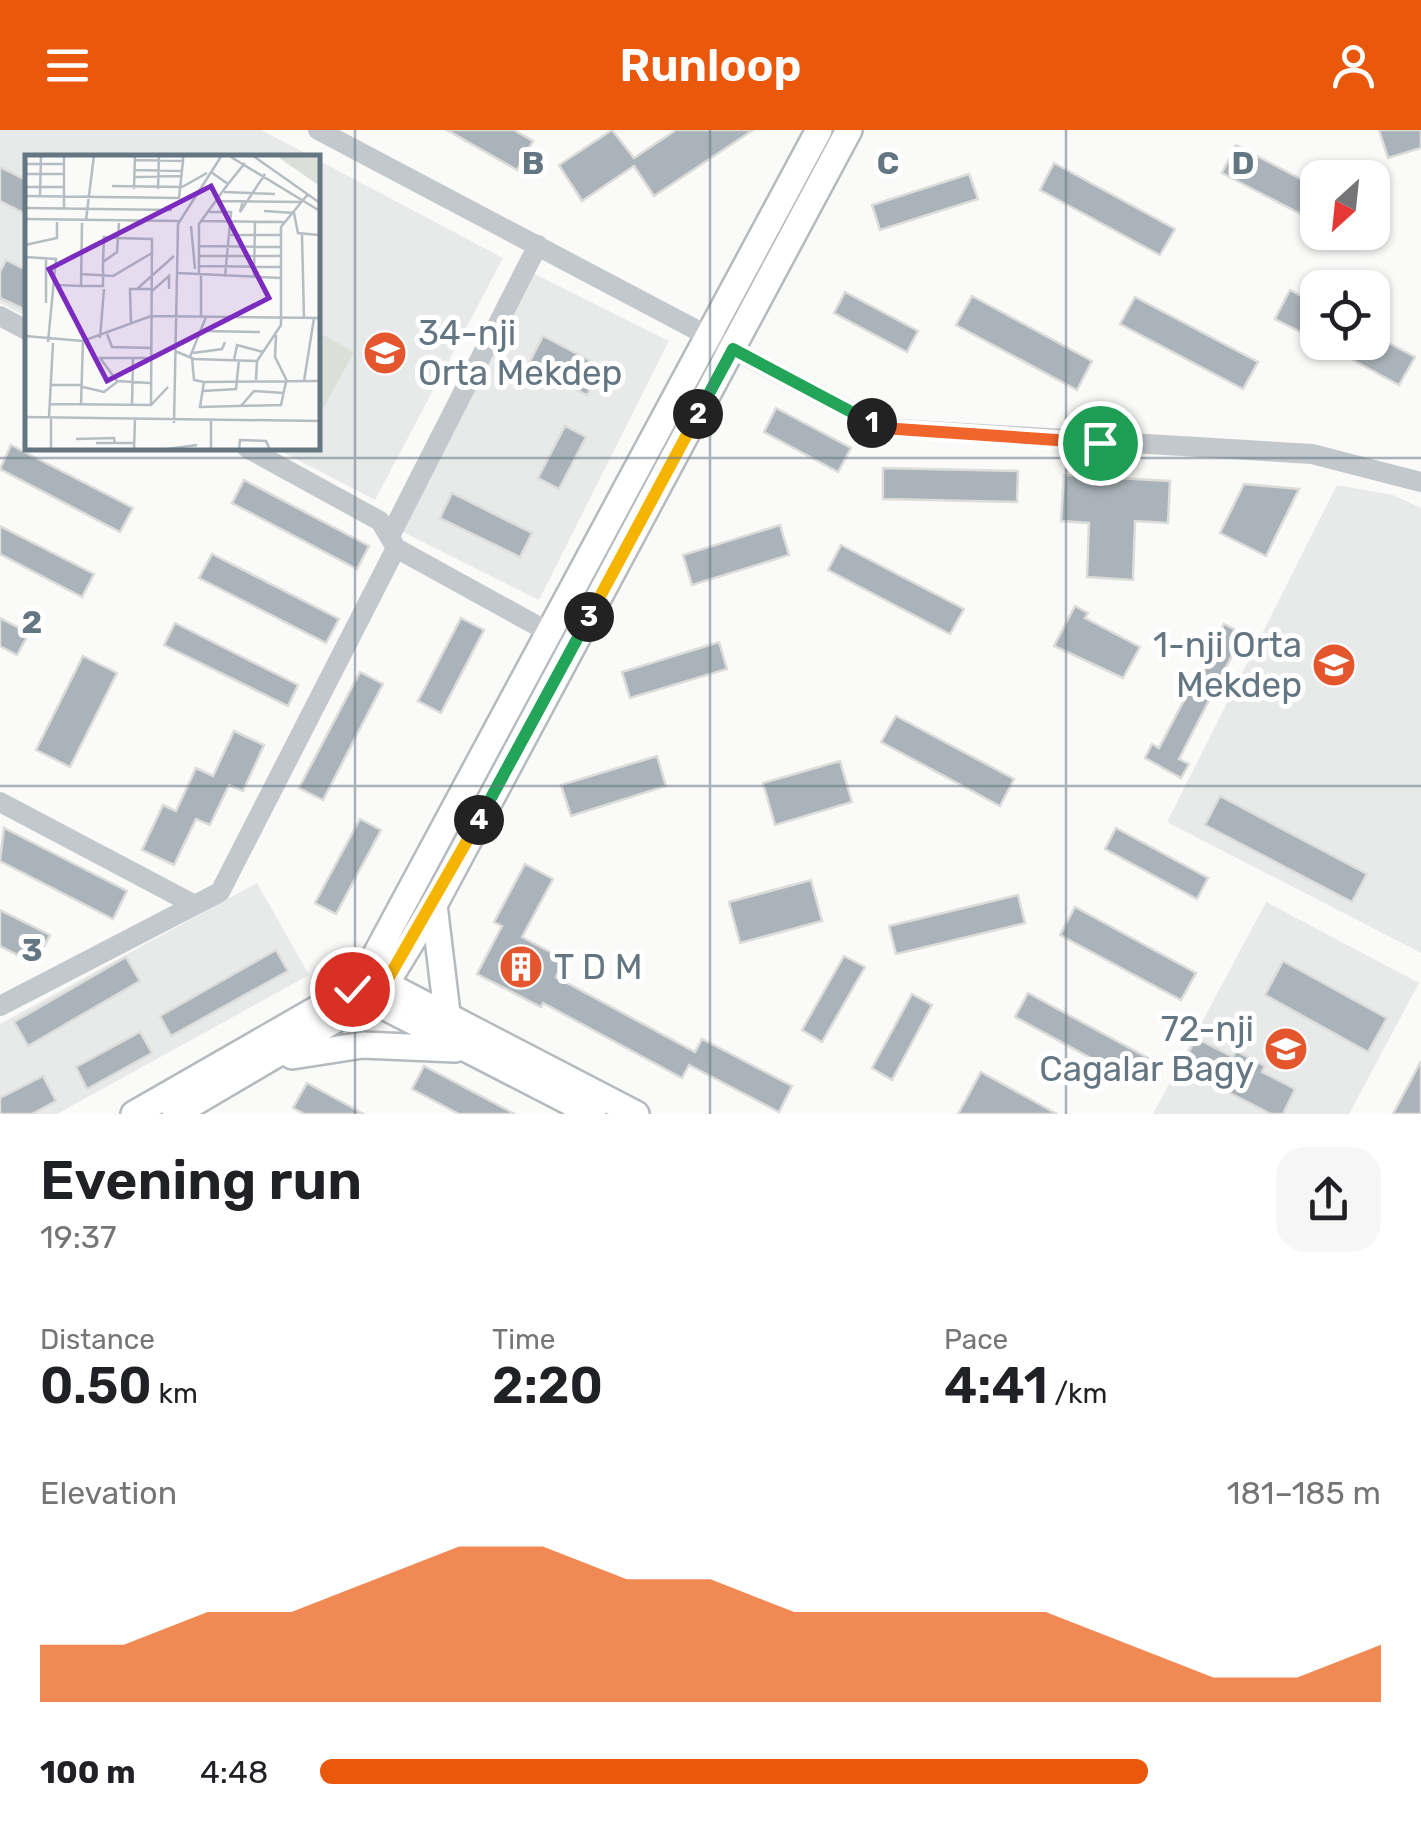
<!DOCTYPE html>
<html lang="en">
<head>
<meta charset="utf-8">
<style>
	body { margin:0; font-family:Rubik,sans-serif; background:#f6f6f6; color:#202124; height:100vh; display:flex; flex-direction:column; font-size:38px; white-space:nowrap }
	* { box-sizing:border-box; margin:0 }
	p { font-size:32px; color:#757577 }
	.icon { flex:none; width:55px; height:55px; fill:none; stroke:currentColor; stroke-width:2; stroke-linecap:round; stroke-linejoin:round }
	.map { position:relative; height:984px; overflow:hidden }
	.drawer { display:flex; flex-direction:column; background:#fff; flex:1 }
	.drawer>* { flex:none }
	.needle { width:65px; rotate:207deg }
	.fabs { position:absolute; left:1300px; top:30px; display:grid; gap:20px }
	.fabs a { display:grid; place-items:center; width:90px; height:90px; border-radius:20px; background:#fff; box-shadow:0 2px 8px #0004; font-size:50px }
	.pin { position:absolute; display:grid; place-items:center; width:85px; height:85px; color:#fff; margin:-42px; border:5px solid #fff; border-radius:50%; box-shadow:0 2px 10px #0007 }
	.km { position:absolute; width:50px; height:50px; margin:-25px; border-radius:50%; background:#222; color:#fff; font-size:28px; line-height:50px; text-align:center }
	.round { display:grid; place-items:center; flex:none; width:105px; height:105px; border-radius:30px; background:#f6f6f6 }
	.summary { display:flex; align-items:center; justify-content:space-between; height:170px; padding:0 40px }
	h1 { font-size:55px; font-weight:600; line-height:75px }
	.metrics { display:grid; grid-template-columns:repeat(3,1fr); gap:15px; height:170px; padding:10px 40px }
	.metrics div { display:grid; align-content:center }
	.metrics b { font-size:50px; font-weight:600 }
	.metrics small { font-size:28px; font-weight:400 }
	.metrics p { font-size:28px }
	.chart { height:280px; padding:20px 40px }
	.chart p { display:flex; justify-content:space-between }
	.chart svg { width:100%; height:180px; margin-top:10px; fill:#ea580c; opacity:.7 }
	ul { padding:0 40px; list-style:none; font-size:32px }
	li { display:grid; grid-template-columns:160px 120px 1fr; align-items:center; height:75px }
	li i { height:25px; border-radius:12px; background:#ea580c }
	header { display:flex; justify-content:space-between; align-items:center; height:130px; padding:0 40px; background:#ea580c; color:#fff; font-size:45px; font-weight:600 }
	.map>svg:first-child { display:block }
	.built { fill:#e8e9e9 }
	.green { fill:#dadfd7 }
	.building { fill:#aab3b9; stroke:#dcdcda; stroke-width:2.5 }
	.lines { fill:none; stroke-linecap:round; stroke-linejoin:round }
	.major-casing { stroke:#b5babe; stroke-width:30 }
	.minor { stroke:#c3c8cc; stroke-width:20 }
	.major { stroke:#fff; stroke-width:25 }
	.split-1-casing { stroke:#fff; stroke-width:20 }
	.split-2-casing { stroke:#fff; stroke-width:20 }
	.split-3-casing { stroke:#fff; stroke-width:20 }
	.split-4-casing { stroke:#fff; stroke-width:20 }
	.split-5-casing { stroke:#fff; stroke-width:20 }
	.split-1 { stroke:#f0652b; stroke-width:12 }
	.split-2 { stroke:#22a559; stroke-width:12 }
	.split-3 { stroke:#f5b400; stroke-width:12 }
	.split-4 { stroke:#22a559; stroke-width:12 }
	.split-5 { stroke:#f5b400; stroke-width:12 }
	.grid { fill:none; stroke:#657683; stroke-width:2.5; stroke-opacity:0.55 }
	.labels { text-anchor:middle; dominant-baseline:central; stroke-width:10; stroke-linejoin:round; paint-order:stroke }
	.poi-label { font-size:35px; fill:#657683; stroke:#fff; text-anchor:start }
	.inset-road { fill:none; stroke:#b5bdc2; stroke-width:2.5 }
	.view { fill:#7b2cbf; fill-opacity:0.15; stroke:#7b2cbf; stroke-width:5 }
	.inset-edge { fill:none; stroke:#657683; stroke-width:5 }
	.grid-label { font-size:32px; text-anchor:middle; font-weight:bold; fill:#657683; stroke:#fff; stroke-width:10; stroke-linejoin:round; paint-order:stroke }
</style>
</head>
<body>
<header><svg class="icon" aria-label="menu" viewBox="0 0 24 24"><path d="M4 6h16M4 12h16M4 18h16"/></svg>Runloop<svg class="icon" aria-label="person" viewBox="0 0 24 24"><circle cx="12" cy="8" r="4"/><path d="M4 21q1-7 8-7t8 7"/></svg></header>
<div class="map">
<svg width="1421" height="984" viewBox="0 0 1421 984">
	<rect width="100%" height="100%" fill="#fafaf8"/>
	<g class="built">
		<path d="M0,0h261l52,27 -285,1 -1,159 -27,-14z"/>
		<path d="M318,30l185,98 -128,242 -100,-52h43z"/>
		<path d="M529,141l140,70 -130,259 -140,-70z"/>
		<path d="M1337,355l56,10 28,13v445l-254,-131z"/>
		<path d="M257,753l52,92 -252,139h-57v-90z"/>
		<path d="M1266,772l153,81 -70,131h-196z"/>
	</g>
	<path class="green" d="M318,202l36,20 -36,66z"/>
	<g class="building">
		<path d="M447,0h67l19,11 -16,29z"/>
		<path d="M612,0l22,28 42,-28h77l-99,66 -20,-30 -52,35 -23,-36z"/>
		<path d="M1379,0h42v18l-33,10z"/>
		<path d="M1236,15l82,43v35l-96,-50z"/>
		<path d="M1054,33l121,66 -15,26 -120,-65z"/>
		<path d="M0,37l28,14v34l-28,-14z"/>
		<path d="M969,44l9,25 -98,31 -8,-25z"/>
		<path d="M6,130l22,11v40l-28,-13v-26z"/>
		<path d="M1290,160l28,15v36l-43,-22z"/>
		<path d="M845,162l73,39 -11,21 -73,-39z"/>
		<path d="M972,166l120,65 -15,29 -121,-65z"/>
		<path d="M1135,167l123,65 -15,27 -123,-65z"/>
		<path d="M1372,204l43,23 -16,28 -79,-43h52z"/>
		<path d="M543,206l59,31 -15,28 -59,-30z"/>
		<path d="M776,278l75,40 -13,24 -74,-40z"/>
		<path d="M565,296l21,11 -27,52 -21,-11z"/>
		<path d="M11,315l122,63 -13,24 -120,-63z"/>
		<path d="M883,338l135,3 -1,31 -134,-3z"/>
		<path d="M1064,345l106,6 -2,42 -33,-2 -2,59 -46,-3 2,-54 -28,-2z"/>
		<path d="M244,350l125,66 -12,23 -125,-66z"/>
		<path d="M1244,354l55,5 -33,67 -46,-23z"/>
		<path d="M452,363l80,40 -12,24 -80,-39z"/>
		<path d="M780,395l9,30 -97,30 -9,-30z"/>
		<path d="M0,396l94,48 -12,23 -82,-43z"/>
		<path d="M841,415l123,64 -14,25 -122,-64z"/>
		<path d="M212,424l127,65 -13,24 -127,-65z"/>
		<path d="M1075,476l13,7 -3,5 55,29 -17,31 -69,-32z"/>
		<path d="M0,488l29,15 -12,22 -17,-9z"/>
		<path d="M461,488l23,12 -43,83 -23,-12z"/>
		<path d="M175,493l123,62 -10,21 -124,-61z"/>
		<path d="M1224,494l19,10 -64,125 10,5 -8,14 -36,-20 7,-14 7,4z"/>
		<path d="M719,512l8,27 -97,29 -8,-26z"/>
		<path d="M83,526l34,17 -47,94 -34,-17z"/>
		<path d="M360,542l23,12 -60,116 -24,-12z"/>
		<path d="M896,586l118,63 -14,27 -119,-64z"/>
		<path d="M234,601l30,14 -21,46 -14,-6 -19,40 -14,-6 -22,46 -32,-15 21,-45 13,6 20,-43 17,8z"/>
		<path d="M657,626l9,30 -95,30 -10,-31z"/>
		<path d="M840,631l12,41 -77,23 -12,-42z"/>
		<path d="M1220,666l147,78 -15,28 -147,-77z"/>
		<path d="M360,689l21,11 -45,84 -21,-11z"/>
		<path d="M4,698l123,63 -14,28 -113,-58z"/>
		<path d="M1116,698l92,50 -11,21 -92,-50z"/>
		<path d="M525,734l28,15 -31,58 43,23 -9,17 139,75 7,-13 90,47 -13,26 -90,-47 -7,13 -139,-75 -2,4 -64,-33 25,-48 -8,-4z"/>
		<path d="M811,750l11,41 -82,22 -11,-41z"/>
		<path d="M1018,765l7,28 -129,31 -7,-28z"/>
		<path d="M1075,777l121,66 -15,27 -121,-65z"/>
		<path d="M0,780l50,25 -15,29 -35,-18z"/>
		<path d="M276,820l12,21 -117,65 -11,-20z"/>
		<path d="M844,826l21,11 -43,75 -20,-12z"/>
		<path d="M126,827l14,24 -112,65 -14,-24z"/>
		<path d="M1283,831l104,57 -19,34 -103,-57z"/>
		<path d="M1028,863l120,65 -13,24 -120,-65z"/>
		<path d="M912,864l20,11 -40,75 -20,-12z"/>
		<path d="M140,902l12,21 -65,36 -11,-22z"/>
		<path d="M1196,908l37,19 3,-6 29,15 -3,6 33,17 -12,25h-12l-90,-46z"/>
		<path d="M1421,931v53h-28z"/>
		<path d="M424,936l91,48h-56l-47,-25z"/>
		<path d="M981,942l76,42h-99z"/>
		<path d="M43,946l13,25 -24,13h-32v-16z"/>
		<path d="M307,953l57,31h-59l-12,-6z"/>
	</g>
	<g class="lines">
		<defs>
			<g id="major">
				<path d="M434,775l13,108"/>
				<path d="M374,848l262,136"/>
				<path d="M356,862l237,122"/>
				<path d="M292,926l71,-11 92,4"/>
				<path d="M134,984l218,-125 14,-16 453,-843"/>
				<path d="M175,984l192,-113 18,-16 49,-80 415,-775"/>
			</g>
		</defs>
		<use href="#major" class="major-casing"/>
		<g class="minor">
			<path d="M318,0l564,298 430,26 109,28"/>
			<path d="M0,186l28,15"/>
			<path d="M247,318l133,73 16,27 156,86"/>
			<path d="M391,404l147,-289"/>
			<path d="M0,672l193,102"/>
			<path d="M0,876l220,-114 176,-344"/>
		</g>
		<use href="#major" class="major"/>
	</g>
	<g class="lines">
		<defs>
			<path id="split-1" d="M872,293l10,5 218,15"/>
			<path id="split-2" d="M698,284l35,-65 139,74"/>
			<path id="split-3" d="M589,487l109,-203"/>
			<path id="split-4" d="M479,690l110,-203"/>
			<path id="split-5" d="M352,859l14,-16 19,11 94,-164"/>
		</defs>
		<use href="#split-1" class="split-1-casing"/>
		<use href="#split-2" class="split-2-casing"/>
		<use href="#split-3" class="split-3-casing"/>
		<use href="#split-4" class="split-4-casing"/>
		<use href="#split-5" class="split-5-casing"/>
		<use href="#split-1" class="split-1"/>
		<use href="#split-2" class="split-2"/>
		<use href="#split-3" class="split-3"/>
		<use href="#split-4" class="split-4"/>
		<use href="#split-5" class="split-5"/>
	</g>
	<path class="grid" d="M355,0v984M710,0v984M1066,0v984M0,328h1421M0,656h1421"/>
	<defs>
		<symbol id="school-disc" viewBox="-11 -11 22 22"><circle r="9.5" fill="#e4572e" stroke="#fff"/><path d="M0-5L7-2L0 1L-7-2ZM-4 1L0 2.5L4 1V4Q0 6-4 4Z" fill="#fff"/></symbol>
		<symbol id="building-disc" viewBox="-11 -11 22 22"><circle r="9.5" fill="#e4572e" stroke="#fff"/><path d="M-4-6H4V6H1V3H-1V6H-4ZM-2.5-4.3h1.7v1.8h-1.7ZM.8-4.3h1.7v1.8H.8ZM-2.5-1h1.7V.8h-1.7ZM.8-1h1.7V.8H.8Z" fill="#fff"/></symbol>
	</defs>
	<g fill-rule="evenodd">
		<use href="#school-disc" x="360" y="198" width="50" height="50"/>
		<use href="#school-disc" x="1309" y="510" width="50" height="50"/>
		<use href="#building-disc" x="496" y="812" width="50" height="50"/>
		<use href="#school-disc" x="1261" y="894" width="50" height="50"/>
	</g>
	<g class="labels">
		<g class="poi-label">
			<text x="418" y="203">34-nji<tspan x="418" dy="40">Orta Mekdep</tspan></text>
			<text x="1302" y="515" text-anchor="end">1-nji Orta<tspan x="1302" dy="40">Mekdep</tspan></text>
			<text x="554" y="837">T D M</text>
			<text x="1254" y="899" text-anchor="end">72-nji<tspan x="1254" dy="40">Cagalar Bagy</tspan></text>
		</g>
	</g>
	<g transform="translate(25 25)">
		<rect width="295" height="295" fill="#fafaf8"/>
		<path d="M251,0h44v31l-35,-24z" fill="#dadfd7"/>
		<path class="inset-road" d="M39,0v54M227,0l68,48M206,2l89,54M110,5l48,1v-6M0,9h39M109,15l48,1M186,17l17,12 17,-21M0,19h39M109,22l48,-1M87,31l70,1 25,-14M0,32h39M109,34l1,-34M133,34l1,-34M199,37l51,2M0,41l154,2 4,-37M15,42l1,-42M218,45l-3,12 25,-38M191,46l85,1M0,53l147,2M239,56l30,2 4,20 21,2M184,57h22l-6,65M0,64l154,2M61,65l8,-65M177,66l82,1M94,68l-1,15 34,1 -1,166M166,71l4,43M205,80h51M277,80l2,83M0,90l32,-7v-16M174,91l82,1M174,101h82M0,102l31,2 -8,83M21,102v46M173,111l83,1M153,118l103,5M56,119l32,2 39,-23M174,119v-50l29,-40M229,122l1,-55M31,130l25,1 1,-63M56,131h22v-24l1,-25 14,1 -1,14 -14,10M112,134l37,-33M127,136l17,-15v13M176,162v-42M106,169l-1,-35h21M180,176l55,1M82,179l5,13 39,1M251,180l-1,22 12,24M0,181l58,5 68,-25 169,2M75,183l4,-49M150,196l19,8 63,2M168,198l29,-4 3,-7M165,202l16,-40M167,203l2,22 10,2 116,-1M209,205l3,-15 26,7M231,225l1,-19 24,-36v-98l27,-33M279,226l10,-63M179,227l-4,25 81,-2 5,-23M125,228l-33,-2 -17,-23h51M26,230h32M58,232l21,5 13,-10M178,236l33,-2 3,-29M25,249l101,1 17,-18M56,249l2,-63M107,250l1,-47M216,251l13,-15 30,2M0,262l295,4M24,262l4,-74M149,268l4,-199 44,-69M51,284l38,-1 1,5M71,288h38M0,294l33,1M26,295v-33M109,295l1,-31M135,295l37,-5M186,295v-31M214,295l1,-10 26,1 4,9"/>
		<path class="view" d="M186,31l58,112 -162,83 -58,-112z"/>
		<rect width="295" height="295" class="inset-edge"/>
	</g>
	<g class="grid-label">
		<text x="533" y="44">B</text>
		<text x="888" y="44">C</text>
		<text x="1243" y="44">D</text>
		<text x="32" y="503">2</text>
		<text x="32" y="831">3</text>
	</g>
</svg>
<div class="fabs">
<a><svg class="needle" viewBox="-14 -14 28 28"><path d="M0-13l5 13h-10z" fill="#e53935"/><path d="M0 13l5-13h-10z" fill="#757577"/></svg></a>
<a><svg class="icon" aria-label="locate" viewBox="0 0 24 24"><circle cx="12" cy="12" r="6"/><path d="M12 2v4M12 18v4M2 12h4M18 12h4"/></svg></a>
</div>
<div class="pin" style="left:1100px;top:313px;background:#1e9e55"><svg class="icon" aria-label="arrive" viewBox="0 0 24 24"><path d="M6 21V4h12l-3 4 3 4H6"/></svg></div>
<div class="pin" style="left:352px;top:859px;background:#d93025"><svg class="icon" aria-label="check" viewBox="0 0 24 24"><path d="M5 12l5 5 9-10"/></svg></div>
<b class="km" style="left:872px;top:293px">1</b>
<b class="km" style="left:698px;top:284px">2</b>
<b class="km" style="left:589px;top:487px">3</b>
<b class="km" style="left:479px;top:690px">4</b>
</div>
<section class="drawer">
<div class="summary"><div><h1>Evening run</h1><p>19:37</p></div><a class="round"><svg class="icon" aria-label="share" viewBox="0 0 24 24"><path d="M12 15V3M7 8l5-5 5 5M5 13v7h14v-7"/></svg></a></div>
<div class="metrics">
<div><p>Distance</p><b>0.50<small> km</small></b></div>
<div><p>Time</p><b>2:20</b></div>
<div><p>Pace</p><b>4:41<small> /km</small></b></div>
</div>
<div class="chart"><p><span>Elevation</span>181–185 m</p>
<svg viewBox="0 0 160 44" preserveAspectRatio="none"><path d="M0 44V30L10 30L20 22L30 22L40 14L50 6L60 6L70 14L80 14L90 22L100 22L110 22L120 22L130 30L140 38L150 38L160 30V44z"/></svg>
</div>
<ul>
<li><b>100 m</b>4:48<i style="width:78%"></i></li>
</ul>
</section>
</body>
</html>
